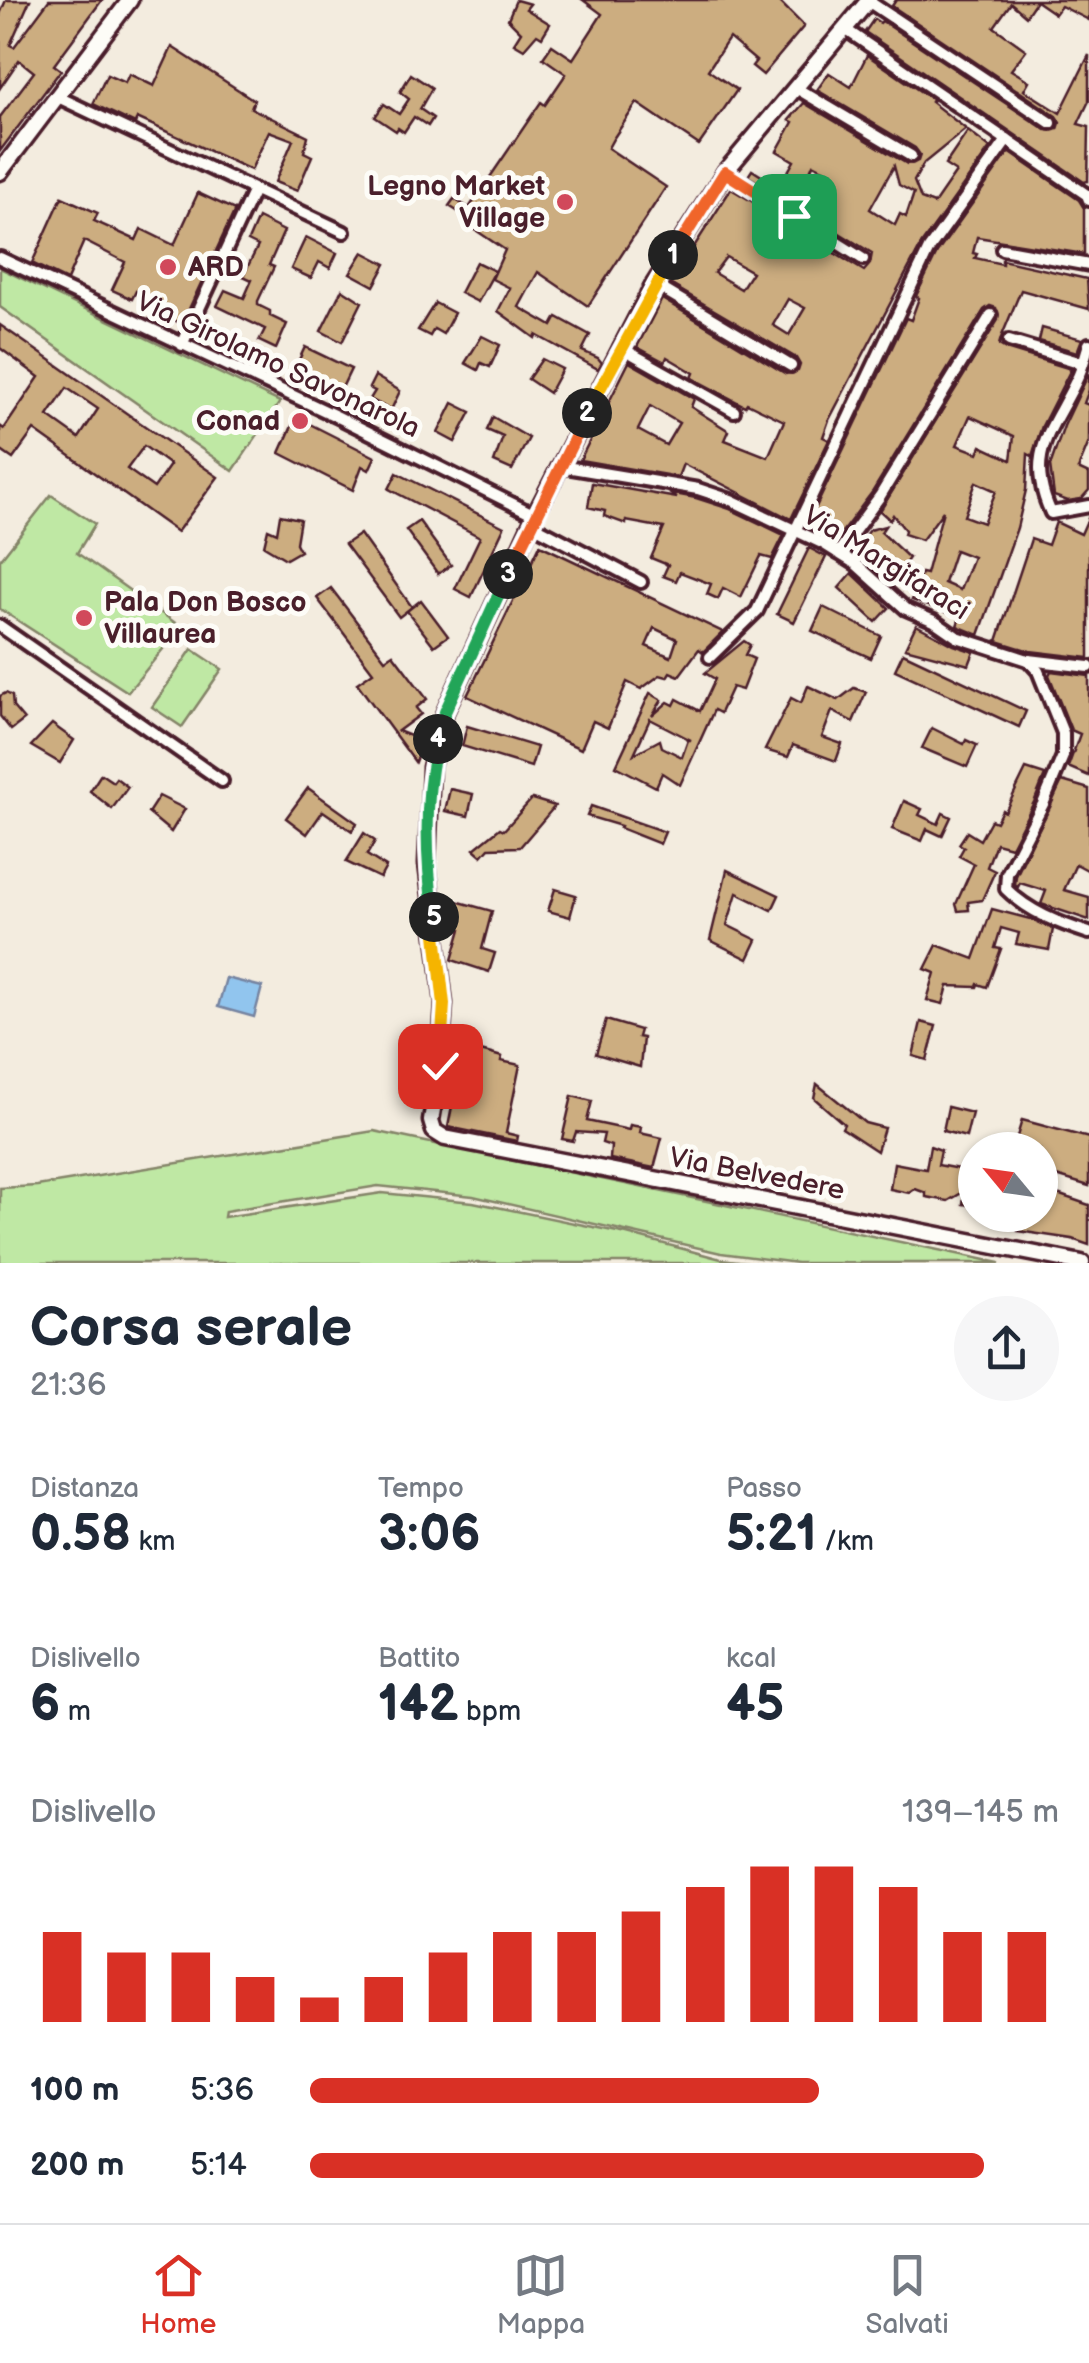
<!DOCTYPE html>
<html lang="it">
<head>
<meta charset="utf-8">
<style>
	body { margin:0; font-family:"Balsamiq Sans",sans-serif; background:#f6f6f7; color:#1f2937; height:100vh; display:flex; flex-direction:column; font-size:38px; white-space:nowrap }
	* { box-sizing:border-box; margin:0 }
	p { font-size:32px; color:#747a83 }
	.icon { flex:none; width:55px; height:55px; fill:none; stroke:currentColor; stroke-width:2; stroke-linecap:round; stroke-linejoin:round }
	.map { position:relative; height:1263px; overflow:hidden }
	.panel { display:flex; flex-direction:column; background:#fff; flex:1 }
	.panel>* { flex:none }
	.needle { width:65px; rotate:299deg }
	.fabs { position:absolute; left:958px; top:1132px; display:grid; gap:20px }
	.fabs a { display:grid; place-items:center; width:100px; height:100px; border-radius:50%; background:#fff; box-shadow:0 2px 8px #0004; font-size:50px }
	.pin { position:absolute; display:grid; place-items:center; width:85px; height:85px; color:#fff; margin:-42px; border-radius:20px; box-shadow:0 5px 15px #0006 }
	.km { position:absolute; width:50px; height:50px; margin:-25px; border-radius:50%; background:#222; color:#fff; font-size:28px; line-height:50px; text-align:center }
	.round { display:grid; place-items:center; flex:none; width:105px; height:105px; border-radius:52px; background:#f6f6f7 }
	.head { display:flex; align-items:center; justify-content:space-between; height:170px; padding:0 30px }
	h1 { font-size:55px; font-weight:700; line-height:75px }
	.stats { display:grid; grid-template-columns:repeat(3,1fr); gap:15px; height:170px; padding:10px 30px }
	.stats div { display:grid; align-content:center }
	.stats b { font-size:50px; font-weight:700 }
	.stats small { font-size:28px; font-weight:400 }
	.stats p { font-size:28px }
	.chart { height:280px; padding:20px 30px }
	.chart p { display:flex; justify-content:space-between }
	.chart svg { width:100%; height:180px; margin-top:10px; stroke:#d93025; stroke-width:6 }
	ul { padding:0 30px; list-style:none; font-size:32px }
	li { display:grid; grid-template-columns:160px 120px 1fr; align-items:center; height:75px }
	li i { height:25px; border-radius:12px; background:#d93025 }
	.tab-bar { display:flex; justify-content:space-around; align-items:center; height:140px; border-top:2px solid #e0e1e3; background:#fff; font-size:28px; color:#747a83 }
	.tab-bar a { display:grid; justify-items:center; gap:5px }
	.tab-bar .active { color:#d93025 }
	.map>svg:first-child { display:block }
	.green { fill:#bfe8a4; stroke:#848468; stroke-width:2.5 }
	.water { fill:#91c5ee; stroke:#7583a0; stroke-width:2.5 }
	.building { fill:#ccad80; stroke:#4a1f2b; stroke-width:2.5; fill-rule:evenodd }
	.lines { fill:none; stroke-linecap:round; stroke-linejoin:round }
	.street-casing { stroke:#4a1f2b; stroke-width:18 }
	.secondary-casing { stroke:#4a1f2b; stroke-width:21 }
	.street { stroke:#fdfcf7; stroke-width:10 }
	.secondary { stroke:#fdfcf7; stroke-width:14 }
	.split-1-casing { stroke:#fff; stroke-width:20 }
	.split-2-casing { stroke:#fff; stroke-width:20 }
	.split-3-casing { stroke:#fff; stroke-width:20 }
	.split-4-casing { stroke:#fff; stroke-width:20 }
	.split-5-casing { stroke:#fff; stroke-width:20 }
	.split-6-casing { stroke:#fff; stroke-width:20 }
	.split-1 { stroke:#f0652b; stroke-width:12 }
	.split-2 { stroke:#f5b400; stroke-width:12 }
	.split-3 { stroke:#f0652b; stroke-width:12 }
	.split-4 { stroke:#22a559; stroke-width:12 }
	.split-5 { stroke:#22a559; stroke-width:12 }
	.split-6 { stroke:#f5b400; stroke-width:12 }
	.poi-dot { fill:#d1495b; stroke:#fdfcf7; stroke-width:4 }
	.labels { text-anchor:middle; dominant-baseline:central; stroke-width:10; stroke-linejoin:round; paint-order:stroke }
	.poi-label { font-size:28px; font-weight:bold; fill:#4a1f2b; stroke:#fdfcf7; text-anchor:end }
	.street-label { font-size:28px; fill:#4a1f2b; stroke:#fdfcf7 }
</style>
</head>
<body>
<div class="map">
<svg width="1089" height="1263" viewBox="0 0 1089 1263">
	<rect width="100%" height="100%" fill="#f3ecdf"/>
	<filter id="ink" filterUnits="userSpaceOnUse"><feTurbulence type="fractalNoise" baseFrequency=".01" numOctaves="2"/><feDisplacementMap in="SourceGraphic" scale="20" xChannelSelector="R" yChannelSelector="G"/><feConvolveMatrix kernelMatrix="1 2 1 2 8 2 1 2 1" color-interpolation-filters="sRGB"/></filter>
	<g filter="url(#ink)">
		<g class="green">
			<path d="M0,268l280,134 -47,69 -233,-164z"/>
			<path d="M51,495l44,29 -18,29 104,74 -53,65 -128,-83v-49z"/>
			<path d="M192,649l30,20 -40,58 -30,-20z"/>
			<path d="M374,1131l52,11 574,121h-203l-76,-10 -248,-57 -95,-10 -153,25 -1,6 158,-24 91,9 154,32 94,25 34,4h-755v-75l37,-2z"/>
		</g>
		<path class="water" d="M226,978l36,9 -8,30 -36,-10z"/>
		<g class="building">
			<path d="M6,0h24l-20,45 4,2 35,-47h53l-48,65 7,5 -61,81v-34l34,-45 -15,-12 -19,28v-74z"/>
			<path d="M516,0l14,4 -4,5 24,15 -8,13 -5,-3 -13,15 -10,-6 7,-11 -13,-13z"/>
			<path d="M583,0h195l26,26 -41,49 -11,-9 4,-5 -27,-23 -21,32 29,20 -38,55 -62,-42 -24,36 -5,9 58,39 -78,119 -50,-34 -19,35 33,19 5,-9 33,18 -8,16 16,7 4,5 -4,6 -62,-34 -1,3 -37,-27 12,-23 -18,-9 13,-29 -40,-27 3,-5 -19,-12 5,-7 15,9 72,-106 4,3 21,-31 -23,-16 9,-13 21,14 29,-45z"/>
			<path d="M896,0h193v20l-28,-14 -6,8 -19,-13 -10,15 -15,-13 -17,24 32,23 -15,20 18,11 -5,9 36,23 29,-58v46l-11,23 11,3 -1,54 -4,1 -219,-150 9,-13 6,4 2,-2 164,109 12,-1 2,-6 -4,-7 -164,-110z"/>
			<path d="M172,47l82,53 -3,8 57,28 -4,16 8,4 -15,35 -22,-9 18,-42 -24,-9 -18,39 -114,-52 -2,6 -42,-20 14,-29 18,8 4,-9 25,12z"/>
			<path d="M867,55l66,45 -2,2 35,27 -42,34 -10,18 7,18 13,5 22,-32 -11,-7 23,-34 22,17 -69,97 -92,175 -6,17 6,3 -38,79 -108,-55 -5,13 -98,-17 49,-98 65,37 -3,8 38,24 -4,9 43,17 16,-36 -37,-18 -2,3 -53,-28 2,-5 -27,-16 -2,5 -28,-15 25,-48 124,75 12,-3 2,-6 -4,-7 -126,-74 61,-95 58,34 -4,11 7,4 4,-8 68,41 6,-7 2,-11 -65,-40 24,-40 -18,-9 -17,42 -48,-30 4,-6 27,17 15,-26 -17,-10 16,-29 -4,-2 15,-17 103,61 11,-3 2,-6 -5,-7 -98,-58 12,-17 22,14zM894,166l5,19 15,8 -8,24 -6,-3 -5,11 -25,-16zM726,257l26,15 -11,17 -27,-16zM788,299l17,9 -16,27 -16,-10zM650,406l29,17 -13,22 -28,-15z"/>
			<path d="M411,74l21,14 -12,21 13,9 -5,8 -14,-9 -10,15 -6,-4 -2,3 -21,-14 9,-13 15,10 10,-15 -9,-7z"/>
			<path d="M1009,152l70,48 5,8v46l-107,-17 -4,16 4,1 -2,4 27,6v-4l85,19 2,30 -68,-19 -20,48 -2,7 7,4 65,20 -29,57 -10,30 -4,-2 -2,36 -9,38 -38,107 -22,-9 3,-9 -48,-17 9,-27 5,1 17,-63 -21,29 -18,-6 1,-4 -12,-15 -3,5 -10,-9 118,-191 -2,-12 -6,-2 -6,4 -111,181 -37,49 -29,-14 99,-208 5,2 8,-22 -3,-2 21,-43zM970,416l44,20 -3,24 -30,-14 -3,7 -21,-8zM976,482l20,9 -13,32 -19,-7zM955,550l18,7 -13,33 -16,-7z"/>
			<path d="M198,193l37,17 -53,114 -14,-7 4,-9 -36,-17 -4,8 -20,-9 13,-28 -41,-21 -17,39 -35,-17 30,-66 36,16 -4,8 42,19 5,-11 33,16z"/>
			<path d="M258,218l26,13 -15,34 5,2 -16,34v4l12,6v5l17,8 -11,25 -17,-8 6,-12 -48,-23 8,-16 19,8 8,-18 -9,-4 15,-30 -10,-5z"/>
			<path d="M306,237l31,16 -7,15 -11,-6 -8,16 -20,-9z"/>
			<path d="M363,252l23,12 -12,22 -24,-13z"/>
			<path d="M476,262l19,9 -17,31 -18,-9z"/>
			<path d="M342,289l20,13 -20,40 -21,-11z"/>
			<path d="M435,303l19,10 -11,21 -9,-5 -4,7 -12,-6z"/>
			<path d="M0,325l218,152 -41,55 -143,-102 -21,29 -13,-9v-24l4,3 35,-52 -39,-29zM67,388l31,21 -19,29 -31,-22zM144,446l26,19 -16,23 -27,-19z"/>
			<path d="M1042,328l40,11 -5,13 -38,-11z"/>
			<path d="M482,336l18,9 -10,22 -9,-4 -3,7 -13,-7z"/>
			<path d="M305,347l46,22 -14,29 -46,-21z"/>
			<path d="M542,359l20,10 -13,24 -21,-14z"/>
			<path d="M1089,373v17l-5,13 5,2v37l-11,27 11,5v16l-8,9 -13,2 -14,-5 -4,-30 14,-40z"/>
			<path d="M375,376l25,15 -9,19 -21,-11 5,-8 -6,-3z"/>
			<path d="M453,403l18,9 -16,30 -17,-9z"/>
			<path d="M296,417l79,40 -6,13 -7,-4 -9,24 -73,-37z"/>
			<path d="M493,417l36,21 -17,32 -18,-8 9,-25 -16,-7z"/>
			<path d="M397,473l107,54 -33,70 -16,-8 25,-52 -91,-48z"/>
			<path d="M592,483l85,15 -8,-5 27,5 34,11 54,26 -12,24 -11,-3 -20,41 -18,-9 -5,11 -11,-5 4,-10 -31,-12 -4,9 -13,-5 5,-11 -17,-7 13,-30 -38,-7v3l-22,-8 1,-5 -17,-4z"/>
			<path d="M280,515l20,4 -4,24 4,8 -14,8 -22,-13 4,-17 9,4z"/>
			<path d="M1089,516v142l-59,-7 -33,-10 34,-102 17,6 8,-23 25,12z"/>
			<path d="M419,521l32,44 -13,9 -32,-44z"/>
			<path d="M885,526l-4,6 28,26 -14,20 -40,-30 14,-18z"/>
			<path d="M360,534l52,73 -13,10 -54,-73z"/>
			<path d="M540,545l183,87 -20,20 -4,-3 -20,27 -9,-4 -3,5 -7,-2 -19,14 -14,-7 -19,46 -15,-7 -12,28 -114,-53zM654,628l23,11 -6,18 -25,-11z"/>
			<path d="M809,548l17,9 -32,65 -17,-8z"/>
			<path d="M852,573l37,35 -13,14 -37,-34z"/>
			<path d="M331,588l54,71 8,-5 34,45 -11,9 5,6 -23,17 25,10 -8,21 -58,-79 16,-11 -56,-74z"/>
			<path d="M421,600l27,36 -14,10 -27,-35z"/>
			<path d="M823,607l58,29 -10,22 -59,-27z"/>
			<path d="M916,625l38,20 20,7 -5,13 -64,-17z"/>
			<path d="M744,641l6,4 -5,10 9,4 -12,31 -10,-3 -12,26 -6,-3 -34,75 -18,-12 -6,14 -40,-21 34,-73 12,7 -10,16 16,-14 6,3 3,-6 23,12 15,-32 -10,-6zM650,719l41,21h-3l-6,17 -20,-10 -2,-7 -26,14z"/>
			<path d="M903,653l123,58 -7,16 -124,-57z"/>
			<path d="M1051,671l38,5v100l-21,-9 12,-33 -9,-4 -22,-55z"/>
			<path d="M808,686l30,14 16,-12 12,4 -13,30 -21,-11 -10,26 20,7 -6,17 -43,-16 -5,12 -23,-7 26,-52 10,5z"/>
			<path d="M6,693l6,3 1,11 11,13 -13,10 -11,-14v-20z"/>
			<path d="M52,724l22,16 -14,23 -29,-17z"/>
			<path d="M467,726l70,21 -6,20 -69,-21z"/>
			<path d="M932,728l32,16 2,-4 11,5 -10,22 -45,-19z"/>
			<path d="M1026,769l19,6 -10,25 -24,47 -15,-4 -9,24 8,4 -13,29 -14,2 1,8 -11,1 -2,-7 18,-40 -15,-8 5,-9 -5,-3 8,-12 13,8 11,-20 5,2 6,-12 3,2z"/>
			<path d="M101,774l12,8 3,-4 12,9 -16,22 -22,-18z"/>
			<path d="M1062,781l27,8v82l-13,-7 -12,26 25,7v23l-48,-16 5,-13 -26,-8 -2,4 -3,-2 1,-9z"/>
			<path d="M308,788l49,35 -5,8 -29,-20 -16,23 -21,-16z"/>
			<path d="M450,789l23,5 -5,22 -23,-5z"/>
			<path d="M159,796l26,13 -14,23 -23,-19z"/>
			<path d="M532,799l23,7 -35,41 -31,1 -7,8 -8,-7 26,-21 4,2z"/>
			<path d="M904,801l18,8 -3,6 19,9 5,-11 8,4 -9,19 -15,-7 -5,12 -30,-12z"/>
			<path d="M591,806l74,26 -5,12 -40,-16 1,-2 -34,-10z"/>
			<path d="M364,833l11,8 -8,14 19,12 -6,11 -34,-16z"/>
			<path d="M727,870l52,25 -7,15 -35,-17 -10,32 30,15 -9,19 -38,-19z"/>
			<path d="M555,889l21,6 -6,22 -22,-6z"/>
			<path d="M456,901l36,10 -10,38 13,4 -6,19 -37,-12 9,-31 -11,-3z"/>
			<path d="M992,909l42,11 19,9 -4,21 -33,-6 3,-11 -18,-5 -6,20 6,1 -14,38 -9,-3 -1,3 -29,-1 -5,18 -16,-4 8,-27 -10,-4 12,-24 37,14z"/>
			<path d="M606,1020l34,10 -2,7 5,1 -3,29 -44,-13z"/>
			<path d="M921,1022l15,4 -9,34 -14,-4z"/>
			<path d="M452,1043l50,14 -1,4 19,4 -14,68 12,3 -1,5 -69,-14 9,-46 -8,-2z"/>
			<path d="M817,1084l48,39 19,5 -7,23 -35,-23 2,-4 -30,-26z"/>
			<path d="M572,1096l20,5 -5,20 42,9 1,-5 11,2 -1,6 22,5 -8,30 -44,-9 1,-13 -9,-3 2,-9 -28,-2 -3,9 -11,-2z"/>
			<path d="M948,1107l24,6 -6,24 -23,-6z"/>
			<path d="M1022,1120l67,18v48l-49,-15v-21h-27z"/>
			<path d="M930,1146l11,4 -3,15 31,6 1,-8 5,1v42l-12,-2 2,-13 -17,10 -22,-4v-4l-11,-4 -6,4 -19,-4 4,-26 32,6z"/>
			<path d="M1040,1188l49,17v40l-17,-6 -54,-8 3,-16h19z"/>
		</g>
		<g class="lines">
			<defs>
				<g id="street">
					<path d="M868,1l183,122"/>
					<path d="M845,29l242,166 2,5"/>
					<path d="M796,88l115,68"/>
					<path d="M58,97l286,135"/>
					<path d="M725,172l138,87"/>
					<path d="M1002,249l87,16"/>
					<path d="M0,258l338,159 197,98"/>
					<path d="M654,284l137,82"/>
					<path d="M1009,341l73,22"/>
					<path d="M1089,344c-4,12 -7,26 -13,37 -24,50 -52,73 -25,132l38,-7"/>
					<path d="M182,345l71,-153"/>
					<path d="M620,347l114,64"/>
					<path d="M560,466l138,23 33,11 93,44 32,20 50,45 28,12 23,16 71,23 10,11 25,62v23l-20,48 -36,70 -1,15c23,23 52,34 83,44"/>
					<path d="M531,524l110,58"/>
					<path d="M838,553l42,-57 111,-181"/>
					<path d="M0,626l222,155"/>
					<path d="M710,657l47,-46 172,-362 78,-109"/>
					<path d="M1029,660l60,7"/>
				</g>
				<g id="secondary">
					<path d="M869,0l-144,172 -71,112 -119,231 -90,197 -14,55 -4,97 17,139 -4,63 -9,55 3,10 11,7 637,125"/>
					<path d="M0,172l130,-172"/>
				</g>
			</defs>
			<use href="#street" class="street-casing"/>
			<use href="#secondary" class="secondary-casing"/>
			<use href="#street" class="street"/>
			<use href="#secondary" class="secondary"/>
		</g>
	</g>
	<g class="lines" filter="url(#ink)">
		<defs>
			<path id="split-1" d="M673,255l52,-83 69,44"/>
			<path id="split-2" d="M587,413l86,-158"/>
			<path id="split-3" d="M508,574l79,-161"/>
			<path id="split-4" d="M438,739l7,-27 63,-138"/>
			<path id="split-5" d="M434,917c-8,-58 -11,-120 4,-178"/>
			<path id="split-6" d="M434,917l10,87 -4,62"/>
		</defs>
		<use href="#split-1" class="split-1-casing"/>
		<use href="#split-2" class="split-2-casing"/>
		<use href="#split-3" class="split-3-casing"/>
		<use href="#split-4" class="split-4-casing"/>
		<use href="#split-5" class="split-5-casing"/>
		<use href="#split-6" class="split-6-casing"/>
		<use href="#split-1" class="split-1"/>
		<use href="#split-2" class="split-2"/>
		<use href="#split-3" class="split-3"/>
		<use href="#split-4" class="split-4"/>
		<use href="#split-5" class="split-5"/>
		<use href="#split-6" class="split-6"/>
	</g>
	<g class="poi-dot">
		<circle cx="565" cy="202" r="10"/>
		<circle cx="168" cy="267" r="10"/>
		<circle cx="300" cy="421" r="10"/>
		<circle cx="84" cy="618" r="10"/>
	</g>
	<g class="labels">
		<g class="poi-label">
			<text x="545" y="186">Legno Market<tspan x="545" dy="32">Village</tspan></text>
			<text x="188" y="267" text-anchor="start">ARD</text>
			<text x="280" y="421">Conad</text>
			<text x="104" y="602" text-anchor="start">Pala Don Bosco<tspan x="104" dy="32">Villaurea</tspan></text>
		</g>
		<g class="street-label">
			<text transform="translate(278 365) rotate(25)">Via Girolamo Savonarola</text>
			<text transform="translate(886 563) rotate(32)">Via Margifaraci</text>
			<text transform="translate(757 1174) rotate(11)">Via Belvedere</text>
		</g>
	</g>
</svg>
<div class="fabs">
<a><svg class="needle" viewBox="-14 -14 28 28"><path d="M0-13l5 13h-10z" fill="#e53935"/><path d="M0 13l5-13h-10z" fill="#747a83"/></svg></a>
</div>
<div class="pin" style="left:794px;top:216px;background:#1e9e55"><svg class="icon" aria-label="arrive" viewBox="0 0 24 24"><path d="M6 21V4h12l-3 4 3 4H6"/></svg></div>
<div class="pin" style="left:440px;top:1066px;background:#d93025"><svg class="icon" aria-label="check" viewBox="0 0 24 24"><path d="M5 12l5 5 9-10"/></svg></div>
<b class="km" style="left:673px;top:255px">1</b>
<b class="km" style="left:587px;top:413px">2</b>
<b class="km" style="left:508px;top:574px">3</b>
<b class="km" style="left:438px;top:739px">4</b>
<b class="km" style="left:434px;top:917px">5</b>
</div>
<section class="panel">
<div class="head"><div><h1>Corsa serale</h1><p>21:36</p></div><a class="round"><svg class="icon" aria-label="share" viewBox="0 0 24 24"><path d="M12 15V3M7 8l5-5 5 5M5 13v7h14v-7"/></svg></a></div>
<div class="stats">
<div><p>Distanza</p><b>0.58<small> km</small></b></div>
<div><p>Tempo</p><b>3:06</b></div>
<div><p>Passo</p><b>5:21<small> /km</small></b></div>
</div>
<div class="stats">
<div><p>Dislivello</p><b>6<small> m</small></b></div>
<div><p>Battito</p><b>142<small> bpm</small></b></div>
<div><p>kcal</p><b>45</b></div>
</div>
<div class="chart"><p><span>Dislivello</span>139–145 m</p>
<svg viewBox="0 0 160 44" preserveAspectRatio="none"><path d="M5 44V22M15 44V27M25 44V27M35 44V33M45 44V38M55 44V33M65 44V27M75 44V22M85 44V22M95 44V17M105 44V11M115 44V6M125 44V6M135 44V11M145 44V22M155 44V22"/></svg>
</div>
<ul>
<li><b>100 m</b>5:36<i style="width:68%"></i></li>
<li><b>200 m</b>5:14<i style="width:90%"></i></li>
</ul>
</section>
<nav class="tab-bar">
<a class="active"><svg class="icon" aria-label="home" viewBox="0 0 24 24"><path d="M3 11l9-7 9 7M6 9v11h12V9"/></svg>Home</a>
<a><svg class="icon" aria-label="map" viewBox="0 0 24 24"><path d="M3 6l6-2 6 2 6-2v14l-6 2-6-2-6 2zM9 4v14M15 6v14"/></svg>Mappa</a>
<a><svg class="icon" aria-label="saved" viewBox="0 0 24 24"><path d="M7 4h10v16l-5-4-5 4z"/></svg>Salvati</a>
</nav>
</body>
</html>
